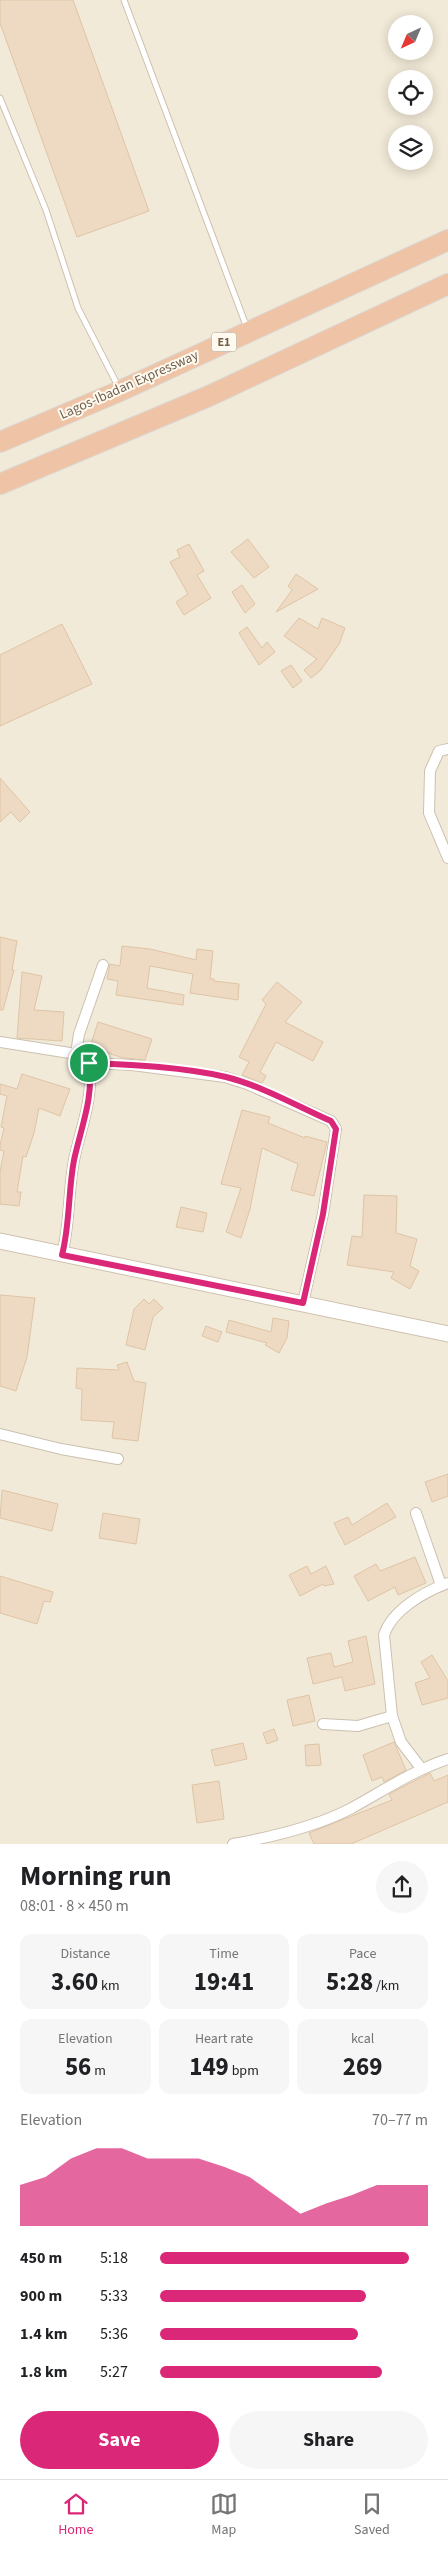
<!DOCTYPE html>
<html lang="en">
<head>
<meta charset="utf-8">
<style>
	body { margin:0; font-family:"Source Sans 3",sans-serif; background:#f6f6f6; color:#202124; height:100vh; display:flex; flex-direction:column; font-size:19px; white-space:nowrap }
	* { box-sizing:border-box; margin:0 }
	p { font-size:16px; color:#757577 }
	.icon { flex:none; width:28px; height:28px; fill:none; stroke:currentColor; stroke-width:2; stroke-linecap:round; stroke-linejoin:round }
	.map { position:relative; height:1844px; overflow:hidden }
	.drawer { display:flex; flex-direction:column; background:#fff; flex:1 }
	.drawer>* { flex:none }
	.needle { width:32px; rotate:224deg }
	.controls { position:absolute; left:388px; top:15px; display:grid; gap:10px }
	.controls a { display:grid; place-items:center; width:45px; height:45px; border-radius:50%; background:#fff; box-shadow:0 2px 12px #0003; font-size:25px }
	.pin { position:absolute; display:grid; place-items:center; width:42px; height:42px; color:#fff; margin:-21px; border:2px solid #fff; border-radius:50%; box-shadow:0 1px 5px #0007 }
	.round { display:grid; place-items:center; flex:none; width:52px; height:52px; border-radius:26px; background:#f6f6f6 }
	.overview { display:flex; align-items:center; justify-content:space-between; height:85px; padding:0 20px }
	h1 { font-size:28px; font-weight:700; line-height:38px }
	.stats { display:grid; grid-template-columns:repeat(3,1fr); gap:8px; height:85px; padding:5px 20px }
	.stats div { display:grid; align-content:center; border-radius:12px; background:#f6f6f6; text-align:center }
	.stats b { font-size:25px; font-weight:700 }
	.stats small { font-size:14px; font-weight:400 }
	.stats p { font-size:14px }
	.chart { height:140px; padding:10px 20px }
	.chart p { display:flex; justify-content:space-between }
	.chart svg { width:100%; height:90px; margin-top:5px; fill:#db2777; opacity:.7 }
	.action { display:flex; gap:10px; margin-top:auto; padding:10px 20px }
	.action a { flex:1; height:58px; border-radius:30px; background:#db2777; color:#fff; font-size:20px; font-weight:700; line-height:58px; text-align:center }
	.action a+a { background:#f6f6f6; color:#202124 }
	ul { padding:0 20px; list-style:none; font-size:16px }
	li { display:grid; grid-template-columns:80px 60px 1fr; align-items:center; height:38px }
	li i { height:12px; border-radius:6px; background:#db2777 }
	.tab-bar { display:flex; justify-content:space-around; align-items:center; height:70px; border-top:1px solid #e0e0e0; background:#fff; font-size:14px; color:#757577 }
	.tab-bar a { display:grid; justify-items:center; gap:2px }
	.tab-bar .active { color:#db2777 }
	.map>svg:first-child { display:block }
	.residential { fill:#f2ead8; fill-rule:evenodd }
	.building { fill:#eedac3; stroke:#dfc4a5 }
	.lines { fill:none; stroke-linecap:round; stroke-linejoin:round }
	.lane-casing { stroke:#ccc0b0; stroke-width:7 }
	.street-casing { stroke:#ccc0b0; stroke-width:12 }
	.secondary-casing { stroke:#cfc1ae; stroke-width:17 }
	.highway-casing { stroke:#dbd6d1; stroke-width:22 }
	.lane { stroke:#fff; stroke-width:5 }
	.street { stroke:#fff; stroke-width:10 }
	.secondary { stroke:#fff; stroke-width:15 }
	.highway { stroke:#efc4a6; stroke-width:20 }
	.route-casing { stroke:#fff; stroke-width:10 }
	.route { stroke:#db2777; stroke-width:6 }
	.labels { text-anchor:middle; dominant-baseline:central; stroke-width:4; stroke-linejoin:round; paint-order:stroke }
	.shield { fill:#fefaf0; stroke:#9d8f7f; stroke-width:1 }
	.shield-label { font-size:12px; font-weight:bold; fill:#73614f }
	.street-label { font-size:14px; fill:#73614f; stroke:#fefaf0 }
</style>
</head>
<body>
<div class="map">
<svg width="448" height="1844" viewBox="0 0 448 1844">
	<rect width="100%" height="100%" fill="#fbf7e9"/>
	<path class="residential" d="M0,0h448v1844h-448zM396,24h28v27h-28zM396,79h28v27h-28zM396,134h28v27h-28z"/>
	<g class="building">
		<path d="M0,0h73l76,211 -72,26 -77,-214z"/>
		<path d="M248,539l21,28 -15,11 -23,-26z"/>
		<path d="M189,544l15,27 -7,4 14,23 -27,17 -8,-13 12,-8 -18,-32 10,-5 -3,-7z"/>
		<path d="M296,574l22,15 -42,23 16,-22 -4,-4z"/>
		<path d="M242,585l13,19 -10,9 -13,-21z"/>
		<path d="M299,618l19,11 4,-11 23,10 -6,16 -18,26 -10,8 -7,-8 13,-11 -33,-23z"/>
		<path d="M62,624l30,60 -92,42v-71z"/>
		<path d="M247,627l15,21 5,-6 8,10 -16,13 -20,-32z"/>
		<path d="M291,665l11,16 -9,7 -12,-17z"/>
		<path d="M0,778l30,34 -10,10 -9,-10 -11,10z"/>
		<path d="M0,937l17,4 -5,29h2l-11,40h-3z"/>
		<path d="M122,946l28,3 46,11 1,-11 16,2 -3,28h4v2l25,3 -1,16 -48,-7 3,-19 -43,-8 -3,22 37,7 -1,10 -67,-10 2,-14 -11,-2 3,-15 10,2z"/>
		<path d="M22,972l20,4 -8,34 30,2 -2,29 -45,-3z"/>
		<path d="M277,982l25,20 -17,20 38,20 -10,19 -37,-19 -16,30 6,4 -4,7 -20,-8 7,-13 -10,-5 27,-53 -4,-4z"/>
		<path d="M98,1022l54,17 -7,21 -22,-2 -33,-11z"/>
		<path d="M22,1074l48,15 -10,27 -21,-8 -5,25 -8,24 -3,-1 -6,36h4l-2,14 -19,-2v-32l4,-21 -4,-1v-5l4,-17 -3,-1 6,-31 -7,-2v-10l17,5z"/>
		<path d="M242,1110l28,7 -2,6 37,15v-2l22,6 -13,54 -23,-6 7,-26 -36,-16 -12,61 -9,29 -15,-6 15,-44 -20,-4z"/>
		<path d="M364,1195l33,1 -1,37 21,6 -7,27 9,5 -9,18 -19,-11 3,-6 -47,-7 5,-29 10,1z"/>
		<path d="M181,1207l26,6 -4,19 -27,-5z"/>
		<path d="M0,1295l35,3 -8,59 -11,34 -16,-5z"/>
		<path d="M144,1299l5,5 5,-5 9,9 -10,9 -8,33 -19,-5 8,-36z"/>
		<path d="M273,1318l16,3 -2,17 -8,15 -14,-8 2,-2 -41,-11 3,-12 42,12z"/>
		<path d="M206,1326l16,6 -4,10 -16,-6z"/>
		<path d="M127,1362l7,19 12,2 -8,58 -26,-3 2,-16 -33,-2 1,-31 -6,-1 1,-20 42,2 -2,-5z"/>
		<path d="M448,1474v22l-16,6 -7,-20z"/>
		<path d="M2,1490l56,14 -6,27 -52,-13z"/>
		<path d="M387,1503l9,14 -51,28 -11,-22 14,-6 4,8z"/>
		<path d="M103,1513l37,6 -4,25 -37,-6z"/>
		<path d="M415,1557l11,26 -28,12 -3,-8 -27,14 -14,-25 22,-12 4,7z"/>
		<path d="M307,1566l4,8 15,-8 8,18 -10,2 -1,-2 -23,12 -11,-21z"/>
		<path d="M0,1576l53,16 -3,10 -6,-1 -7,23 -37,-11z"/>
		<path d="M366,1636l9,48 -30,7 -3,-14 -29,7 -6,-26 24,-5 3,14 19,-5 -5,-21z"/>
		<path d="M432,1655l16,26v17l-26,7 -7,-22 15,-5 -9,-16z"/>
		<path d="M309,1695l6,26 -22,5 -6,-26z"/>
		<path d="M274,1729l4,11 -11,4 -4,-11z"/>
		<path d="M394,1742l12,28 -22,12 -2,-5 -10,4 -9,-26z"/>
		<path d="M243,1743l4,16 -32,7 -4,-16z"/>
		<path d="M319,1744l2,21 -15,1 -1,-21z"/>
		<path d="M430,1773l4,8 14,-6v27l-97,42h-37l-5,-11 83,-33 -3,-6z"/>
		<path d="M219,1781l5,38 -27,4 -5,-38z"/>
	</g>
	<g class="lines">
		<defs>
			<g id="lane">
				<path d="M124,0l123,328"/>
				<path d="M0,98l46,112 32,98 41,80"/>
			</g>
			<g id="street">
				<path d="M448,749l-9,2 -9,20 -1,42 19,45"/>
				<path d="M0,1042l76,12 13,9 43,2 93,12 22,7 84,37 5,8 -13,85 -20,89"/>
				<path d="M76,1054l3,-20 24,-69"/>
				<path d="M62,1255c8,-31 6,-63 12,-95 7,-33 20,-62 15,-97"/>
				<path d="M0,1434l61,15 57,10"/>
				<path d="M416,1513l25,72"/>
				<path d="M323,1724l35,2 34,-10"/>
				<path d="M421,1768l-20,-26 -9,-26 -8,-81c8,-25 40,-43 64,-52"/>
				<path d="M233,1844c39,-7 82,-17 117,-35 33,-18 62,-38 98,-50"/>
			</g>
			<path id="secondary" d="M0,1241l448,93"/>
			<g id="highway">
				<path d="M0,442l120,-51 328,-151"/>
				<path d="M0,484l209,-88 239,-112"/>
			</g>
		</defs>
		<use href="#lane" class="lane-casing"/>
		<use href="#street" class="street-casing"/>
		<use href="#secondary" class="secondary-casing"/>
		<use href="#highway" class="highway-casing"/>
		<use href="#lane" class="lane"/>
		<use href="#street" class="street"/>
		<use href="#secondary" class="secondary"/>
		<use href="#highway" class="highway"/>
	</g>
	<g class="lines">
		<defs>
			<path id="route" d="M89,1063c45,2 93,4 137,14 36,9 71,29 105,44l5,8 -13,85 -20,89 -241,-48c8,-31 6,-63 12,-95 7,-33 20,-62 15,-97z"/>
		</defs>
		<use href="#route" class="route-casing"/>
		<use href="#route" class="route"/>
	</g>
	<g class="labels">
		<rect class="shield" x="211.5" y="332.5" width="25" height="19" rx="4"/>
		<g class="shield-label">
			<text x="224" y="342">E1</text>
		</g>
		<g class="street-label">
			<text transform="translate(129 385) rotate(-24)">Lagos-Ibadan Expressway</text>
		</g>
	</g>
</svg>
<div class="controls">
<a><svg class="needle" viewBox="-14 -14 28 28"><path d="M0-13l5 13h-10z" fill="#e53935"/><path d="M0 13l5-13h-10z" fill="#757577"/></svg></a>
<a><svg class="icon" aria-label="locate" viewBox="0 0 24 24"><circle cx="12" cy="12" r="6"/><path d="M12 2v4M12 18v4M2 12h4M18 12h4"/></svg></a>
<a><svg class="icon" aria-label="layers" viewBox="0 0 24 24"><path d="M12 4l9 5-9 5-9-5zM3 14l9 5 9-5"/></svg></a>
</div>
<div class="pin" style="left:89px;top:1063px;background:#1e9e55"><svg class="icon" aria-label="arrive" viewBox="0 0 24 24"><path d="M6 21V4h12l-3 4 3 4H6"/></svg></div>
</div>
<section class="drawer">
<div class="overview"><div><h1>Morning run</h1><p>08:01 · 8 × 450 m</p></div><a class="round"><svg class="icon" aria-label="share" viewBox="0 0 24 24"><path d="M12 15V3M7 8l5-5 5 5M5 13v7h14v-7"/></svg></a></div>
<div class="stats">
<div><p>Distance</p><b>3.60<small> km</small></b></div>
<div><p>Time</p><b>19:41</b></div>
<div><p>Pace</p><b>5:28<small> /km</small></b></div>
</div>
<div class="stats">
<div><p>Elevation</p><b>56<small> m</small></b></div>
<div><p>Heart rate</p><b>149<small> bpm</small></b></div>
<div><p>kcal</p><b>269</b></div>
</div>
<div class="chart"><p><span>Elevation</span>70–77 m</p>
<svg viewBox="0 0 160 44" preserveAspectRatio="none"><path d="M0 44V24L10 20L20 11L30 6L40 6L50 11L60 11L70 11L80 15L90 20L100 29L110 38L120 33L130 29L140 24L150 24L160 24V44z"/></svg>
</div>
<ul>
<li><b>450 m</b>5:18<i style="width:93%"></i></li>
<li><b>900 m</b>5:33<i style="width:77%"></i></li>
<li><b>1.4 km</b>5:36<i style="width:74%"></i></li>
<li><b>1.8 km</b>5:27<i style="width:83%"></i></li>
</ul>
<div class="action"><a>Save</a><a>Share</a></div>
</section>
<nav class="tab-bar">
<a class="active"><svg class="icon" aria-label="home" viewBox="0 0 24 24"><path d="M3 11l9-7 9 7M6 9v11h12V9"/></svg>Home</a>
<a><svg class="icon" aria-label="map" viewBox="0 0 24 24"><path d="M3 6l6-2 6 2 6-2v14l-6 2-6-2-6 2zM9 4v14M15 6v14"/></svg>Map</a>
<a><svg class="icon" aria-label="saved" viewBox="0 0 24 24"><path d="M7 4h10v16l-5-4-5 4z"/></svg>Saved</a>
</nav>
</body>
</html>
